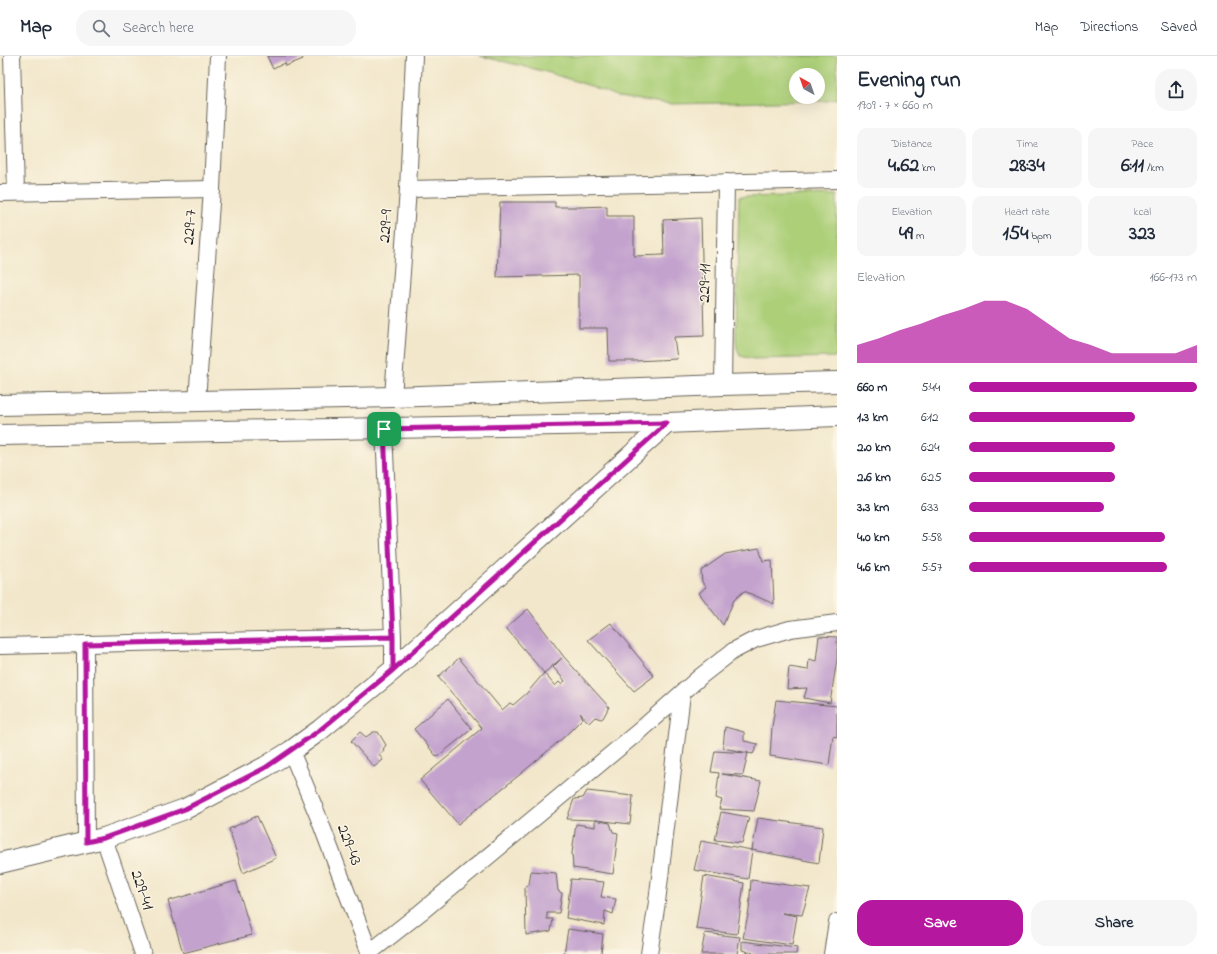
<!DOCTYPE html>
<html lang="en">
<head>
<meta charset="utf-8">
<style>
	body { margin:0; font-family:"Indie Flower",sans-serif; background:#f6f6f7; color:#1f2937; height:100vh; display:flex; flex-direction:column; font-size:15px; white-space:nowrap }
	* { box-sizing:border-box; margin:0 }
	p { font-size:13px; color:#747a83 }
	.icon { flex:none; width:22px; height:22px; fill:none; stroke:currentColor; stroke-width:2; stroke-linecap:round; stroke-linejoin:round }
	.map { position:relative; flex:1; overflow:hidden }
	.panel { display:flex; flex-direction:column; background:#fff; width:380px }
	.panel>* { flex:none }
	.needle { width:26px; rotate:320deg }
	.controls { position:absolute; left:789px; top:12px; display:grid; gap:8px }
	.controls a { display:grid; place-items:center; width:36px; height:36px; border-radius:50%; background:#fff; box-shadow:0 4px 16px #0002; font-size:20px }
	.pin { position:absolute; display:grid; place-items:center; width:34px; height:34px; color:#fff; margin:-17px; border-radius:8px; box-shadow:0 2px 6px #0006 }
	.round { display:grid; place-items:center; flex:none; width:42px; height:42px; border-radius:16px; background:#f6f6f7 }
	.head { display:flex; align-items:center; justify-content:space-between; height:68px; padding:0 20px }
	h1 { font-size:22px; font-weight:800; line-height:30px }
	.figures { display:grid; grid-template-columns:repeat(3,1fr); gap:6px; height:68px; padding:4px 20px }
	.figures div { display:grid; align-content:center; border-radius:10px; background:#f6f6f7; text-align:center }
	.figures b { font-size:20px; font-weight:800 }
	.figures small { font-size:11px; font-weight:400 }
	.figures p { font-size:11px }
	.chart { height:112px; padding:8px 20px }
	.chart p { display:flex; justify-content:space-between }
	.chart svg { width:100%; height:72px; margin-top:4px; fill:#b5179e; opacity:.7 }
	.primary-button { display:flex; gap:8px; margin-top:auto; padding:8px 20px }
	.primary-button a { flex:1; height:46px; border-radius:16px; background:#b5179e; color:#fff; font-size:16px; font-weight:800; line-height:46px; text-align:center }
	.primary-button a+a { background:#f6f6f7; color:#1f2937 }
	ul { padding:0 20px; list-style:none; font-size:13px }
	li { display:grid; grid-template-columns:64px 48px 1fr; align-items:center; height:30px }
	li i { height:10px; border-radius:5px; background:#b5179e }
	header { display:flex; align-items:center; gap:24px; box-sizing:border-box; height:56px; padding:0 20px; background:#fff; border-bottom:1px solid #e0e1e3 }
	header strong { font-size:19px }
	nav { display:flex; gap:22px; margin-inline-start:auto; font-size:14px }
	.search { width:280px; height:36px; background:#f6f6f7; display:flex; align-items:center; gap:10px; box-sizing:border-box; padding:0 14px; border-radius:16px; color:#747a83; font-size:15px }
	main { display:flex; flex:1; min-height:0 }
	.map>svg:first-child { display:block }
	.green { fill:#accf78; stroke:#64764a; fill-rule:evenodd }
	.building { fill:#c3a2ce }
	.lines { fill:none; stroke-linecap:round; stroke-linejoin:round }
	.minor-casing { stroke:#676359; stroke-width:18 }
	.tertiary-casing { stroke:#676359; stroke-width:22 }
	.minor { stroke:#fff; stroke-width:16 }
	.tertiary { stroke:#fff; stroke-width:20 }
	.route-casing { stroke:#fff; stroke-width:8 }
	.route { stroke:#b5179e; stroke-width:5 }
	.labels { text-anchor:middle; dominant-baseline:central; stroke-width:3; stroke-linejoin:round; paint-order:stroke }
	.street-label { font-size:17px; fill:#1c1c1c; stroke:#fcf5e5 }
</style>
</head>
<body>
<header>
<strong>Map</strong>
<div class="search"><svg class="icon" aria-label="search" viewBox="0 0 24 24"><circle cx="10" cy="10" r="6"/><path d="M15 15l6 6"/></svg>Search here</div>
<nav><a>Map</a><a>Directions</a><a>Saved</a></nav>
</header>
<main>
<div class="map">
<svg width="837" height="898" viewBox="0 0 837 898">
	<rect width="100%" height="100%" fill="#fcf5e5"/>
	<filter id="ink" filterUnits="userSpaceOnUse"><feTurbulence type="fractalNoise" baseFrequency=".025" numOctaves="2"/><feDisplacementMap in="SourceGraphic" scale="8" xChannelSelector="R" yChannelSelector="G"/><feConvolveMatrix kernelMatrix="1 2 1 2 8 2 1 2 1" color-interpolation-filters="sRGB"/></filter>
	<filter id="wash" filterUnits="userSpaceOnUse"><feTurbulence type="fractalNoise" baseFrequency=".012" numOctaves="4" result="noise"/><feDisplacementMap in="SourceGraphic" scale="16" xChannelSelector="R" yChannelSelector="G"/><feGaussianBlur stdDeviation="0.9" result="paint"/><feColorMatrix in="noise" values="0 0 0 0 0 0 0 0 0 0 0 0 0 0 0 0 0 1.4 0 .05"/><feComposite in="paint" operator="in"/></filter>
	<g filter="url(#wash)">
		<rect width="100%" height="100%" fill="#f2e7cb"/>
		<g class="green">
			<path d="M480,0h357v43l-10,2 -156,3 -53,-7 -24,-10 -51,-16zM796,19h22v22h-22z"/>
			<path d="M837,139v162l-83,2 -14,-3 -3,-8 -1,-8 3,-143z"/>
		</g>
		<g id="blocks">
			<g class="building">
				<path d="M267,0h34l2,3 -17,7 -1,-3 -12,6z"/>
				<path d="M500,146h55v5h25l27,-1v10h27v40l30,-1 -1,-35 38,-2 3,118 -30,1 3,22 -42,2h-26l-1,-33h-29v-53l-82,2z"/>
				<path d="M759,492l4,13 9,-1 2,44 -30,-13 -10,9 -11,25 -24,-32 7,-6 -4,-5 -1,-11 24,-17z"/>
				<path d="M528,553l36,48 45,50 -6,11 -2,1 -6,-2 -6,6 -9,-10 3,5 -19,19 -41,35 -65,52 -38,-44 62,-52 -44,-51 21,-19 43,52 8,-7 3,2 14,-12 17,-20 11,13 4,-4 2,2 4,-3 -12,-14 9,-9 -18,15 -38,-45z"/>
				<path d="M611,567l43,53 -20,15 -46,-51z"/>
				<path d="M819,580l18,1v22l-7,44 -26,-5 3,-10 -20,1 2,-22 19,3 1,-11 7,2z"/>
				<path d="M448,643l24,30 -35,28 -23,-28z"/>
				<path d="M776,644l61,6v31l-4,-1 -4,29 -59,-9 2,-29z"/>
				<path d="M725,671l19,5v9l14,3 -5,10 -30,-6z"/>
				<path d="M360,676l6,5 7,-5h5l8,13 -3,4 1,2 -5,4 4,5 -9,7 -23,-26z"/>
				<path d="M715,695l33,2 -5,22 -21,-1 39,7 -7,30 -35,-2 3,-9 -6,-2 3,-25 -8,-1z"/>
				<path d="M587,735l46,5 -3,28 -35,-4 15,3 3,9 5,1 -5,41 -40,-6 -1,-15 4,-29 19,3v-7l-28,-1 7,-20 9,-1z"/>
				<path d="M721,756l28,5 -7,26 -27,-3z"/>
				<path d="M257,760l19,42 -33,15 -14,-44z"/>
				<path d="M758,762l65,9 -4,36 -67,-13 -4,29 -54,-9 7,-29 51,9z"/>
				<path d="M531,815l25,2 2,18 4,2 -3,20h-12v6h6l-2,12 -25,4 -1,-47 4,-3z"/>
				<path d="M704,820l40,7 -7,51 -41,-5z"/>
				<path d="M571,823l33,3 -3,15 15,2 -3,15 -8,-3 -1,14 -38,-7z"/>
				<path d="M751,824l59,8 -8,27 -20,-2 15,3 -5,29 -49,-7 6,-28z"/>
				<path d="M236,825l16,54 -69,18 -15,-52z"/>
				<path d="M568,873l35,5 -2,20h-37z"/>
				<path d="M705,877l35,4 -3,17h-36z"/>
				<path d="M742,885l55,7 -1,6h-43v-1l-11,-3z"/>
			</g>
		</g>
	</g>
	<g filter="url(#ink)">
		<use href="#blocks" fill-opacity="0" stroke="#676359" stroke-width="1"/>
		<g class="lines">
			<defs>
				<g id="minor">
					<path d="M12,0l4,136"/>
					<path d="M408,133l429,-9"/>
					<path d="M0,137l212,-4"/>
					<path d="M723,329l3,-203"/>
					<path d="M393,341l15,-208 6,-133"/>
					<path d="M197,345l15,-212 6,-133"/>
					<path d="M384,373l9,208v33"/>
					<path d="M85,588l1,198"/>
					<path d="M0,590l393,-9"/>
					<path d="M291,695l27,65 52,138"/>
					<path d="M104,782l39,116"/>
					<path d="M369,897l52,-41 217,-180 63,-56 32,-25 23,-12 34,-10 47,-6"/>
					<path d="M649,898l8,-52 25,-208"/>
					<path d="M832,898l5,-32"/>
				</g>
				<g id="tertiary">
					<path d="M0,349l393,-8 330,-12 114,-3"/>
					<path d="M0,379l667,-12 170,-7"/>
					<path d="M0,807l104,-25 81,-29 80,-42 26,-16 29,-21 73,-60 274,-247"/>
				</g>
			</defs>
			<use href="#minor" class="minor-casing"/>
			<use href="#tertiary" class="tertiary-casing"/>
			<use href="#minor" class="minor"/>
			<use href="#tertiary" class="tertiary"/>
		</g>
	</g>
	<g class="lines" filter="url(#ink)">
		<defs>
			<path id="route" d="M384,373l9,208v33l-73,60 -55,38 -80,41 -81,29 -18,4 -1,-198 308,-7v33l274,-247 -283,6"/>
		</defs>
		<use href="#route" class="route-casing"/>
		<use href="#route" class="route"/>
	</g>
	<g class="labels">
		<g class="street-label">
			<text transform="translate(386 170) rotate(-86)">229-9</text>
			<text transform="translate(190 171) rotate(-86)">229-7</text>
			<text transform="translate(705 227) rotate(-89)">229-11</text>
			<text transform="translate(349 789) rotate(69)">229-43</text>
			<text transform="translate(142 834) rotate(71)">229-41</text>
		</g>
	</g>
</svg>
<div class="controls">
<a><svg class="needle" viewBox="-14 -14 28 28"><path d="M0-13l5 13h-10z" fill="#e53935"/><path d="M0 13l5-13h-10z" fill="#747a83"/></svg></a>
</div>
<div class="pin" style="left:384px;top:373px;background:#1e9e55"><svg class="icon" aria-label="arrive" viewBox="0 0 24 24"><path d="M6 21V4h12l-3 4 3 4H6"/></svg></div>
</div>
<section class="panel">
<div class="head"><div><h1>Evening run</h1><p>19:09 · 7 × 660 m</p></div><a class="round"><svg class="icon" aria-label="share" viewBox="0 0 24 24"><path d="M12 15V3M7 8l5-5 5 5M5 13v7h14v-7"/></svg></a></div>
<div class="figures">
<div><p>Distance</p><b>4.62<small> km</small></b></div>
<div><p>Time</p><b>28:34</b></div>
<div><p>Pace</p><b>6:11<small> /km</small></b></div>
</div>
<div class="figures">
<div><p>Elevation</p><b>49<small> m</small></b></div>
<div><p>Heart rate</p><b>154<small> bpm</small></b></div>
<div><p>kcal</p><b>323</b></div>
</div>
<div class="chart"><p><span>Elevation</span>166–173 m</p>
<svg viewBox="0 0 160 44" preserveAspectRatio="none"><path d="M0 44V33L10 29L20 24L30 20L40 15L50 11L60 6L70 6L80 11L90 20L100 29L110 33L120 38L130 38L140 38L150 38L160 33V44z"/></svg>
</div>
<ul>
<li><b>660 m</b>5:44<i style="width:100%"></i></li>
<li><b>1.3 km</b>6:12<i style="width:73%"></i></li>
<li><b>2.0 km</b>6:24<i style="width:64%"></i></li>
<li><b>2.6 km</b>6:25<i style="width:64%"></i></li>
<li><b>3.3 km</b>6:33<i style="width:59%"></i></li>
<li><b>4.0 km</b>5:58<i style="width:86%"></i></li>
<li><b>4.6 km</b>5:57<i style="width:87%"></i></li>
</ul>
<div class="primary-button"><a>Save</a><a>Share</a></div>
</section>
</main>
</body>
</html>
